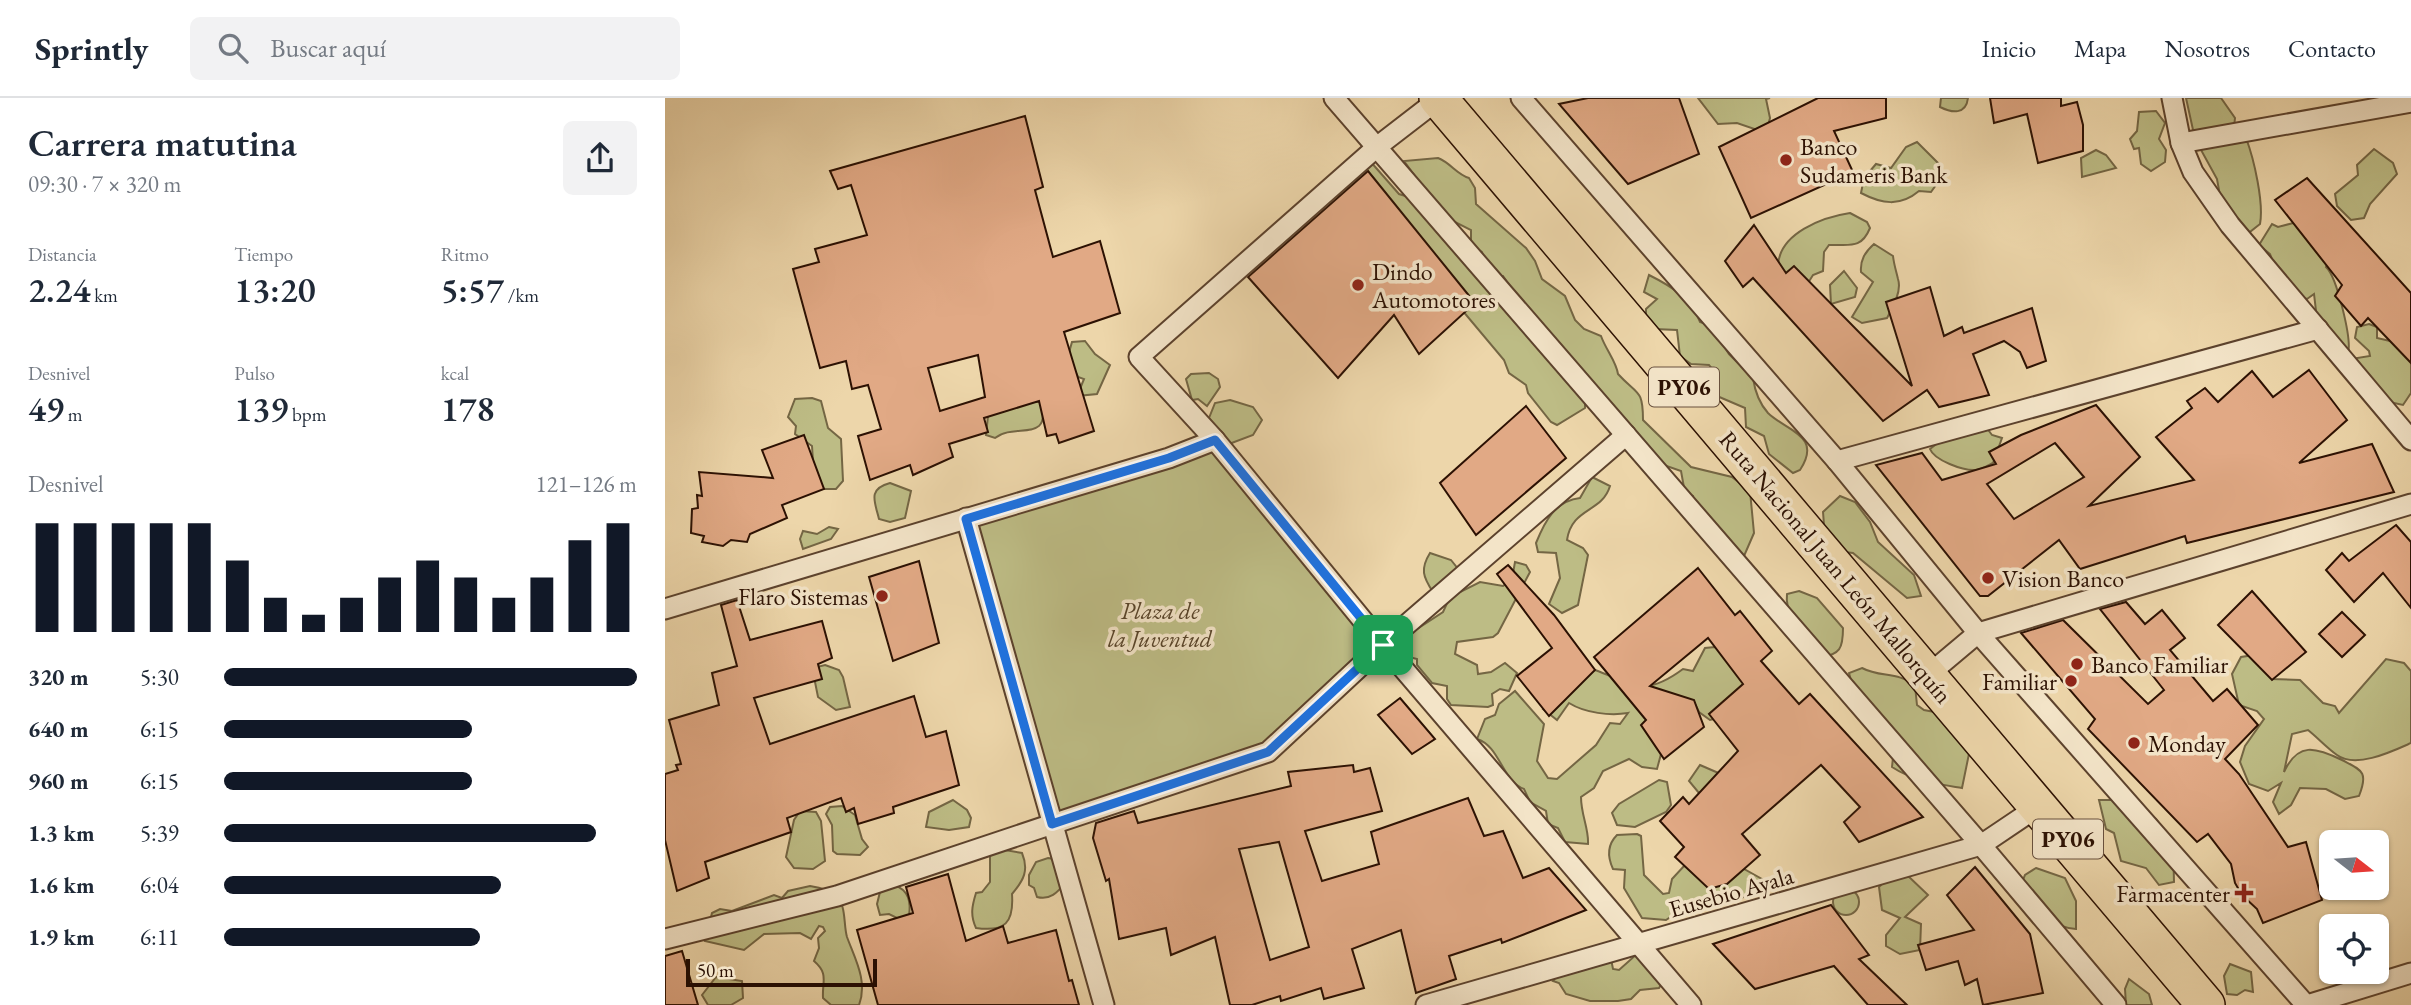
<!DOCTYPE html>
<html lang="es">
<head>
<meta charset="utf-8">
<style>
	body { margin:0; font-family:"EB Garamond",serif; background:#f2f2f3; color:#1f2937; height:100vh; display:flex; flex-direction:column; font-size:26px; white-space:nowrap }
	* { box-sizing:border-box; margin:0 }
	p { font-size:23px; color:#747a83 }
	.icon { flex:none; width:38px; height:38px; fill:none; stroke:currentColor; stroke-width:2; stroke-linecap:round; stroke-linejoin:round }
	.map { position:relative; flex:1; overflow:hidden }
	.details { display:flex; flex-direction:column; background:#fff; width:665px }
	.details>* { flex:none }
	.needle { width:46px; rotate:107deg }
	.tools { position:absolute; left:1654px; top:732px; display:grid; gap:14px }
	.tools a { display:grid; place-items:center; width:70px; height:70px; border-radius:10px; background:#fff; box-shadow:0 2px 5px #0004; font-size:35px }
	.scale { position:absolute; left:21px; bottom:18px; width:191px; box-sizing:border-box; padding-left:7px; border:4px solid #2c1103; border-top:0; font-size:19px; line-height:24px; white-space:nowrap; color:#2c1103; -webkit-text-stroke:5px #f3e4c8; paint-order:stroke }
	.pin { position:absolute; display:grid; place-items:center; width:60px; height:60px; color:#fff; margin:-30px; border-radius:14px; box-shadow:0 4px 10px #0006 }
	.round { display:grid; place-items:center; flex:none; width:74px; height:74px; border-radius:10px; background:#f2f2f3 }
	.head { display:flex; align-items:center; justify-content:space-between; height:119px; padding:0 28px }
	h1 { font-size:38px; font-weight:600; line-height:52px }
	.figures { display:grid; grid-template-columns:repeat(3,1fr); gap:10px; height:119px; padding:7px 28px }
	.figures div { display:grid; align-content:center }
	.figures b { font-size:35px; font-weight:600 }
	.figures small { font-size:19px; font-weight:400 }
	.figures p { font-size:19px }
	.chart { height:196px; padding:14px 28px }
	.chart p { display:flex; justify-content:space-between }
	.chart svg { width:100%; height:126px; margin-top:7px; stroke:#111827; stroke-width:6 }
	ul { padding:0 28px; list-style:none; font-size:23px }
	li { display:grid; grid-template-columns:112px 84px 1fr; align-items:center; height:52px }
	li i { height:18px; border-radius:9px; background:#111827 }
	header { display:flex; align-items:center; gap:42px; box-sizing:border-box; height:98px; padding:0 35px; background:#fff; border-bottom:2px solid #e0e1e3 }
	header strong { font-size:33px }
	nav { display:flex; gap:38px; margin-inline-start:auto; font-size:24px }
	.search { width:490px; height:63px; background:#f2f2f3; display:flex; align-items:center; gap:18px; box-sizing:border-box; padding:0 24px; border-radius:10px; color:#747a83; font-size:26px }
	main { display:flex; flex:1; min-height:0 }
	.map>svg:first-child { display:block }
	.green { fill:#bdbc85; stroke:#746644; stroke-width:2 }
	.building { fill:#e1a985; stroke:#2c1103; stroke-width:2; fill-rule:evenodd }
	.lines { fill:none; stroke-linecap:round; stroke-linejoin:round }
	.street-casing { stroke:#5c422d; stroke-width:23 }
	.highway-casing { stroke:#2c1103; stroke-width:40 }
	.street { stroke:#f3e4c8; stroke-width:19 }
	.highway { stroke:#edd6aa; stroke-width:37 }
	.route-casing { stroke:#fff; stroke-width:14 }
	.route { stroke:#1a73e8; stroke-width:9 }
	.poi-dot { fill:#8f2418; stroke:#f3e4c8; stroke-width:2.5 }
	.labels { text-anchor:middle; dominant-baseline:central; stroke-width:7; stroke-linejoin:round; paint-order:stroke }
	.shield { fill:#f3e4c8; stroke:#68503e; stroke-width:2 }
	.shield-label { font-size:23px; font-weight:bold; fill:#2c1103 }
	.poi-label { font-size:24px; fill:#2c1103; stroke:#f3e4c8; text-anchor:start }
	.street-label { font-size:24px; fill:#2c1103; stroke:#f3e4c8 }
	.park-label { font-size:24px; font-style:italic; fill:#58442a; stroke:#f3e4c8 }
</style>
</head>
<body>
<header>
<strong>Sprintly</strong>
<div class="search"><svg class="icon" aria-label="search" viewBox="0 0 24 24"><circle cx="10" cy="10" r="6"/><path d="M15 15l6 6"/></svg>Buscar aquí</div>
<nav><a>Inicio</a><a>Mapa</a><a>Nosotros</a><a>Contacto</a></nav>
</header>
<main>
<section class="details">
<div class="head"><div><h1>Carrera matutina</h1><p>09:30 · 7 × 320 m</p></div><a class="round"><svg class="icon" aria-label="share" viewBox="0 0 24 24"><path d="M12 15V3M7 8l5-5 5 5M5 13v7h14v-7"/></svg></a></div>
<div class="figures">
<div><p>Distancia</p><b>2.24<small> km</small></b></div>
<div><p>Tiempo</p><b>13:20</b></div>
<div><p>Ritmo</p><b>5:57<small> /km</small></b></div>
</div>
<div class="figures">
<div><p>Desnivel</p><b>49<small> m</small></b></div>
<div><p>Pulso</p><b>139<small> bpm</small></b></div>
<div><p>kcal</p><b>178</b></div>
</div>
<div class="chart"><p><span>Desnivel</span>121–126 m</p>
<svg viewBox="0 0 160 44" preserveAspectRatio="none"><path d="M5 44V6M15 44V6M25 44V6M35 44V6M45 44V6M55 44V19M65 44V32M75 44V38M85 44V32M95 44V25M105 44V19M115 44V25M125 44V32M135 44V25M145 44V12M155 44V6"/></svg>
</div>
<ul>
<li><b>320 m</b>5:30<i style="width:100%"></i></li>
<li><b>640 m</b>6:15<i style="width:60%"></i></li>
<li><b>960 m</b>6:15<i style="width:60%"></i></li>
<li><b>1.3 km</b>5:39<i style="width:90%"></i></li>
<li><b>1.6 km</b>6:04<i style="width:67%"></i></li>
<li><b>1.9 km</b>6:11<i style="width:62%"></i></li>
</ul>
</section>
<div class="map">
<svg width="1746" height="907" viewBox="0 0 1746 907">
	<rect width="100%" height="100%" fill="#edd6aa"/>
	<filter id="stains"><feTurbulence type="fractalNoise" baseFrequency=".00286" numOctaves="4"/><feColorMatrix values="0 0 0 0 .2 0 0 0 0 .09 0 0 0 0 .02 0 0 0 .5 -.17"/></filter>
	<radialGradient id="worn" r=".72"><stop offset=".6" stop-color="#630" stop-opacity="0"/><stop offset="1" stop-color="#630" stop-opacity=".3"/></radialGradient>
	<g class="green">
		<path d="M1033,0h72l-4,1 4,19 -4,15 -29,-10 -19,1z"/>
		<path d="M1276,0h27c-2,17 -16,15 -28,9z"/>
		<path d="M1521,0h35l14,20 -2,18 13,2c8,21 18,65 14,86l-14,11 -24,-28 -5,-28 -22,-40z"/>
		<path d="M1491,13l9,12 -6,16 7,11 -1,12 -14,9 -10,-7 -2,-16 -5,1 -4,-10 7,-8 2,-19z"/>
		<path d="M1252,44l24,24v12l-10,14 -12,-1c-19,16 -37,13 -58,2l3,-15 12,-14 15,4 15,-21z"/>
		<path d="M1709,51l19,14 4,11 -27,30 -6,14 -13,2 -14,-14 -2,-12 23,-19 -1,-10z"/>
		<path d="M1431,52l10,5 10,13 -34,9 -1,-19z"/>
		<path d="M773,60c13,5 18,16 31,20l6,10 1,16 50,44 9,13 7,18 23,17 10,24 9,9 17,7c5,14 15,25 17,38 19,21 25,14 25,46l48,47 41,10 18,14 4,42 -10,23c-40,6 -46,-29 -51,-60l-8,-3 -4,-22 -43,-15 -4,-18 -14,-25 -18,-6 -17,-12v13l-28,17 -6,-3 -23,-29 -2,-8 -17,-12 -5,-13 -47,-56 -18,-2 -18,-21v-19h-10l-6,-8 -4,-38 -69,-22 -6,-10 22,-25 22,2 29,33 27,8 20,36 13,7 16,20 8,20 18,11 18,22 4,-13 -20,-29 -13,1 -8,-25 -11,-8v-14l-26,-13 -41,-56z"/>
		<path d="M1185,115l17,9 3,6c-9,22 -21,16 -41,17l-5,7 -1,19 -10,4 -5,8 -14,-1 -16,-16c1,-33 45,-49 72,-53z"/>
		<path d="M1632,124l35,31 -6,14c11,10 26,73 22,86l-31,-34 -3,-25 -7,5 -22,-6 -15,-39 -11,-9 13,-21 6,3z"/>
		<path d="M1209,146l19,12c1,9 3,14 5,23 4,12 -5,28 -11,39l-25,5 -10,-6 21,-35 -12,-10c-1,-12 4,-20 13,-28z"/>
		<path d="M1179,173l13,17 -2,9 -24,7 -1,-19z"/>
		<path d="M984,177c22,11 42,23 51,47l11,4 18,28 24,24c2,14 6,25 15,35 18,18 55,22 32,57l-7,3 -24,-19 -5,-18 -18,-9 -1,-19 -28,-12v-21l-8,-10 -18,-1 -11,-8 -3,-26 -23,-1 -8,-10v-10l11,-10 -13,-7z"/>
		<path d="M1704,226l8,3v11l13,3 21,16v36l-8,12 -18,-4 -27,-22 -1,-21 13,-2 -1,-5 -14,-13 2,-11z"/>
		<path d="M420,243l10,13 15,11 -13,29 -20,2 7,-17 -6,-2 -10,-21 4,-14z"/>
		<path d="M544,275l9,6 2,8 -13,19 -9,-7 -6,1 -6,-21 5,-5z"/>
		<path d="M147,300l9,3 7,27 13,11 2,42 -7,8h-12l-10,-12 -2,-31 -17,-12 1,-8 -8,-9 7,-18z"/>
		<path d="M565,302l23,7 9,13 -9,15 -24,9 -20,-26 6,-15z"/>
		<path d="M361,304h15c11,42 -26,20 -46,36l-9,-3 2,-19z"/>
		<path d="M1321,329l6,8 10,3 -9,25c-4,2 -12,7 -17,7 -13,1 -42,-10 -46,-21l9,-7z"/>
		<path d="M550,342l168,205 -115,107 -216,72 -86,-306z"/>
		<path d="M927,379l18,9c-8,27 -38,21 -43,54l16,8 5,7 -10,50 -16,8 -13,-9 11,-26 -4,-25 -18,-1 -2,-9c9,-22 19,-42 44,-45z"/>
		<path d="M225,385l21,8 -6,27 -15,4 -11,-3c-4,-17 -12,-30 11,-36z"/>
		<path d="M1175,398l15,6 15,20 8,20 36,33 7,21 -14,2 -54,-45 -27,-3 -3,-38z"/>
		<path d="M164,429l9,2 -7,10 -28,10 -3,-10 3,-8 14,3z"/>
		<path d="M765,455l21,7 8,10 -26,22c-10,-15 -13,-23 -3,-39z"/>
		<path d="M850,464l11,3 4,7 -32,61 -5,4 -36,5 -2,12 22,11 1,9 13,-2 14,-9 12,10 -8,18 -9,-2 -8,5 1,11 -5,2 -37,-2 -4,-6v-13l-15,-3 -15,-18v-6l-8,-2 -3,-6 5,-18 32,-21 6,-13 11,-7 20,-10 23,4 9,-7z"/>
		<path d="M1134,493l18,7 26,30c0,21 -3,26 -23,30 -13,-18 -36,-41 -33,-64z"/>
		<path d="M1050,549l10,4 21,30 -28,37 -8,2 -11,-8 -4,-8 -42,27 8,23 -4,15 -15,-2 -13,-8 -26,12 -9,17 -13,9c0,18 8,32 7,47l-23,-2 -7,-14 -10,-4 -2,-13 -16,-9 -6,-13c-22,-8 -24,-43 -47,-50l8,-20 10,-4 4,-11 16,-13 29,33 -7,37 11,17 9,1 39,-34 14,-22 10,1 8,-11c-18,3 -43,0 -59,-10l-12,17 -14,-11 3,-5 49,-34c38,14 49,28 88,-1l10,2 12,-23z"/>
		<path d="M1603,555l4,26 28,1 23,23 12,3 4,7 47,-54 18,4 7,8v72c-18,8 -55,26 -74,12 -10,-7 -19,-17 -29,-25l-16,4 -8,38c14,-30 31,-25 58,-12 19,10 27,11 17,36l-14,3 -19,-10 -26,-1 -9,17 -12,9 -6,-12 8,-19 -13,8 -19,-7 -9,-22 5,-16 19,-27 -7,-8 -18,-6 -7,-31 9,-17z"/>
		<path d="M160,567l14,5 4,7 7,30 -14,3 -18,-13 -4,-20 3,-10z"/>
		<path d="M1197,570c19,10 36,3 53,18l2,19 7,5 21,4 26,30 -9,44c-24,-4 -49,-7 -70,-21l2,-19 -42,-64 -3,-11z"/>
		<path d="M1035,667l23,10 -23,29 -1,-11 -10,-12z"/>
		<path d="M994,682l8,2 4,23 -5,7 -31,15 -18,-2 -5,-12 7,-9z"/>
		<path d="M288,702l14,10 4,8 -2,9 -20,3 -23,-3 3,-15z"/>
		<path d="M1434,702h27l12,5 18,14 17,24 1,39 -15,3 -13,-17 -25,-7 -7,-28 -8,-4z"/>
		<path d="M177,708l13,9 7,24 6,8 -8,8 -23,-1 -4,-3 -1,-26 -6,-11 4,-7z"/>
		<path d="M135,713l16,1 5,9 4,40 -12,8 -19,-1 -8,-11 8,-37z"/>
		<path d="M972,736l4,2 3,39 19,19 6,-1 3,-14 12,-13 60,3 18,10v9c-30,21 -64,9 -96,32l-24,-2 -18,-30 1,-18 -12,-1c-6,-13 -6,-24 4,-34z"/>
		<path d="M334,751l23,4c7,17 2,27 -10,41 2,29 -7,38 -36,34 -6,-13 -4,-22 0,-35l6,-1 8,-10v-26z"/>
		<path d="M383,760l6,1 14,21c-9,10 -16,21 -31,17l-3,-9 -5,-3v-10l7,-13z"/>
		<path d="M1371,770l29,10 11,23v28c-25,-1 -41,-22 -57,-39l6,-15z"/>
		<path d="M1241,776l22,21 -23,22 16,7 -1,26 -20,4 -14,-8v-11l14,-17 -18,-8 -3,-23 8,-8z"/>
		<path d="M229,787c15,5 17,17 15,31l-10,3 -10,-5 -9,1 -3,-11 3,-12z"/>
		<path d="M145,788c6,1 20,4 25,9 12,10 8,28 12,42 8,22 21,44 12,68h-28l-8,-7c-1,-17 6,-24 -9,-37l5,-13 -1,-10 7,-7 -2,-4 -4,-1 -8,13 -11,-6 -36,1 -20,16 -39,-9 7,-28 8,-4 12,2 42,-16 8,3 6,-7z"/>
		<circle cx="1181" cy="804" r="13"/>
		<path d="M973,855l27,25 -6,10 -19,2 -9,9 -13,2h-28l-24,-7 -7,-11 -6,-2 4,-5 54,-17 2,10 6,1z"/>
		<path d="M1565,866l21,8 2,20 -8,-2 -8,5 -10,-1 -3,-18z"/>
		<path d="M51,879l26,4 1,17 -12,7h-23l-6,-10z"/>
		<path d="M1464,881l20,15 3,11h-26l-1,-16z"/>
	</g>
	<g class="building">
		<path d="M923,0h91l20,56 -71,30 -69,-80z"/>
		<path d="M1153,0h68v20l-52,13 19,41 -102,46 -32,-71z"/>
		<path d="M1325,0h71v8l16,-4 6,23v26l-45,12 -11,-49 -33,9z"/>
		<path d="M360,18l18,71 -8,3 18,67 47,-16 20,72 -56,19 30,99 -35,12 -3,-9 -9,2 -8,-35 -55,17 4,14 -39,12 4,13 -40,18 -3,-10 -40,15 -12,-44 23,-7 -13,-44 -16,4 -6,-28 -26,7 -27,-99 26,-7 -4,-13 52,-14 -16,-50 -13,4 -8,-18zM313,257l7,42 -45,14 -12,-43z"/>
		<path d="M703,73l107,132 -56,51 -25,-39 -56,63 -90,-101z"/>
		<path d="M1642,80l104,115v70l-43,-45 -7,8 -26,-30 7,-11 -67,-85z"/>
		<path d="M1089,127l32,48 8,-7 118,120 -26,-84 44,-15 14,49 18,-9 2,6 68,-25 14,53 -19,7 -7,-16 -16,-11 -31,13 16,41 -50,12 -12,-17 -44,31 -130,-143 -10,9 -18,-26z"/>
		<path d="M1644,272l38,50 -48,43 73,-19 22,48 -207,51 -2,-7 -105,33 -21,-29 -71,56h-8l-104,-131 46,-12 20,27 54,-16 -7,-12 32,-17 75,-30 44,52 -51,49 105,-26 -38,-43 36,-29 -5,-7 18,-13 13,14 34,-31 21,26zM1390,345l29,34 -70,42 -27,-35z"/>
		<path d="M861,308l40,52 -90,77 -36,-52z"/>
		<path d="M139,337l20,54 -42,16 5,13 -37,16 -3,8 -16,-2 -8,6 -21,-4 2,-6 -13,-3 1,-24 6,-1 -1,-13 5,1 -3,-24 74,6 -11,-28z"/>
		<path d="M1731,427l15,17v66l-28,-35 -29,29 -28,-32 16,-17 7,8z"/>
		<path d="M254,463l20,82 -46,18 -24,-84z"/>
		<path d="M843,467l46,50 41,55 -46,46 -32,-40 35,-28 -55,-74z"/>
		<path d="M1033,470l37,47 5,-4 32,40 -11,10 38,43 11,-10 113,123 -64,25 -15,-20 16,-15 -39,-42 -79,69 18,21 -33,29 -18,5 -34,-32 9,-10 -24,-26 23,-24 6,7 49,-53 -29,-37 34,-30 -35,-46 -58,48 44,14 10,27 -40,32 -23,-34 5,-5 -52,-63z"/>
		<path d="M1587,493l54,61 -34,28 -54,-55z"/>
		<path d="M72,502l13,40 72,-19 10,37 -14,6 4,15 -68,19 16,46 144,-48 12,41 20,-6 13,54 -66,22 1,6 -36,11 -4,-16 -8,4 -5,-14 -54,20 4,14 -86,30 4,16 -32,13 -12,-51v-66l13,-4 -2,-5 5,-1 -12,-44 50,-15 -7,-32 25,-7 -16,-61z"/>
		<path d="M1461,504l19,22 17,-14 23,28 -15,12 43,51 14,-12 31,36 -33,34 14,15 49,73 18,-5 16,58 -59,23 -6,-14 -15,-14 -7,-12 -4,-19 -23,-30 -11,8 -109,-113 7,-10 -74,-86 42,-13 85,84 16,-14 -64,-81z"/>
		<path d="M1677,514l23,23 -23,22 -23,-23z"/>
		<path d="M735,600l35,41 -23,15 -34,-39z"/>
		<path d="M688,667l1,7 16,-4 12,43 -77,20 17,50 57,-17 -8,-32 97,-34 16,38 19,-5 20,47 26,-10 37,42 -84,33 -1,-4 -52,17 7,23 -40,14 -15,-63 -49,19 12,39 -40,11 -3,-11 -40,13 -1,-5 -28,9h-22l-15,-68 -44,18 -5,-27 -47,11 -10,-60 -3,2 -13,-43 3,-15 38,-12 4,12 153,-37 -3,-14zM614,744l30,105 -39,13 -31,-111z"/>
		<path d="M1310,769l55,67 13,59 -60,12 -6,-26 -12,6 -7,-24 -32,9 -8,-25 56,-15 -27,-35z"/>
		<path d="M283,776l18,67 37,-15 5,17 48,-13 13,51 3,-1 7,25h-201l-21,-75 56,-17 -7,-26z"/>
		<path d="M1166,807l38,50 -10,4 48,46h-39l-34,-39 -79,23 -42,-45z"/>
		<path d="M17,853l16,54h-33v-49z"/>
	</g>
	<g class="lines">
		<defs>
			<g id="street">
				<path d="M669,0l647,747 135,160"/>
				<path d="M856,0l316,363 141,172 328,372"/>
				<path d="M1507,0l9,45 12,29 37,53 181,215"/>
				<path d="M1516,45l230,-41"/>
				<path d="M550,342l168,205 308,360"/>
				<path d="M1172,363l481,-132"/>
				<path d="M301,420l138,487"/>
				<path d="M0,511l504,-151 46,-18 -76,-83 239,-211 61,-47"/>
				<path d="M1263,577l50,-42 433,-129"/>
				<path d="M0,841l172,-43 431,-144 115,-107 243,-210"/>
				<path d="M761,907l555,-160 58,-39"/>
				<path d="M1642,907l104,-32"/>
			</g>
			<path id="highway" d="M773,0l768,907"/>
		</defs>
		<use href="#street" class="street-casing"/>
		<use href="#highway" class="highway-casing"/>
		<use href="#street" class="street"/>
		<use href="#highway" class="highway"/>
	</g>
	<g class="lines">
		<defs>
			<path id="route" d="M550,342l168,205 -115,107 -216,72 -86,-305 203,-61z"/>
		</defs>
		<use href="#route" class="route-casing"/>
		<use href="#route" class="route"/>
	</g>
	<g class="poi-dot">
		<circle cx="1121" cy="62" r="7"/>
		<circle cx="693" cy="187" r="7"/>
		<circle cx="1323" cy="480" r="7"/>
		<circle cx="217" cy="498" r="7"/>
		<circle cx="1412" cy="566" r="7"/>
		<circle cx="1406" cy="583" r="7"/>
		<circle cx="1469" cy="645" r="7"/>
		<path d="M1575.5 784.5h7v7h7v7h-7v7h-7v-7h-7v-7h7z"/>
	</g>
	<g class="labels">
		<g class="shield">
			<rect x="984" y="269.5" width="70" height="39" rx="5"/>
			<rect x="1368" y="721.5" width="70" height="39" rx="5"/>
		</g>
		<g class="shield-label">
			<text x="1019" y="289">PY06</text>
			<text x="1403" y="741">PY06</text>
		</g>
		<g class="poi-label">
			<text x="1135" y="48">Banco<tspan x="1135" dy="28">Sudameris Bank</tspan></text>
			<text x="707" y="173">Dindo<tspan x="707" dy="28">Automotores</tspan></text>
			<text x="1337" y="480">Vision Banco</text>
			<text x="203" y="498" text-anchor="end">Flaro Sistemas</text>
			<text x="1426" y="566">Banco Familiar</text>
			<text x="1392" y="583" text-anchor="end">Familiar</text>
			<text x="1483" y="645">Monday</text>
			<text x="1565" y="795" text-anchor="end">Farmacenter</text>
		</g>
		<g class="street-label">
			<text transform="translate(1171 469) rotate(50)">Ruta Nacional Juan León Mallorquín</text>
			<text transform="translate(1066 794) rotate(-16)">Eusebio Ayala</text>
		</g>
		<g class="park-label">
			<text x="495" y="512">Plaza de<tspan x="495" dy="28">la Juventud</tspan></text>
		</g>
	</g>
	<rect width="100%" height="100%" filter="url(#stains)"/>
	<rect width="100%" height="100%" fill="url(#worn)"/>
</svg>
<div class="tools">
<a><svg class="needle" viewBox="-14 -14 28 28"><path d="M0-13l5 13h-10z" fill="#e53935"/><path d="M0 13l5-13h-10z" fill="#747a83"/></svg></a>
<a><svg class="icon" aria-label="locate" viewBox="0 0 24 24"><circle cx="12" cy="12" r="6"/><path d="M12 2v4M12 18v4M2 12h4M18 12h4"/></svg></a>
</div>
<div class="scale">50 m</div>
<div class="pin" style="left:718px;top:547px;background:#1e9e55"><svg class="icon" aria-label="arrive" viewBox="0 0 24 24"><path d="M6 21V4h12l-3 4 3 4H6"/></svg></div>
</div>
</main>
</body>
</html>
